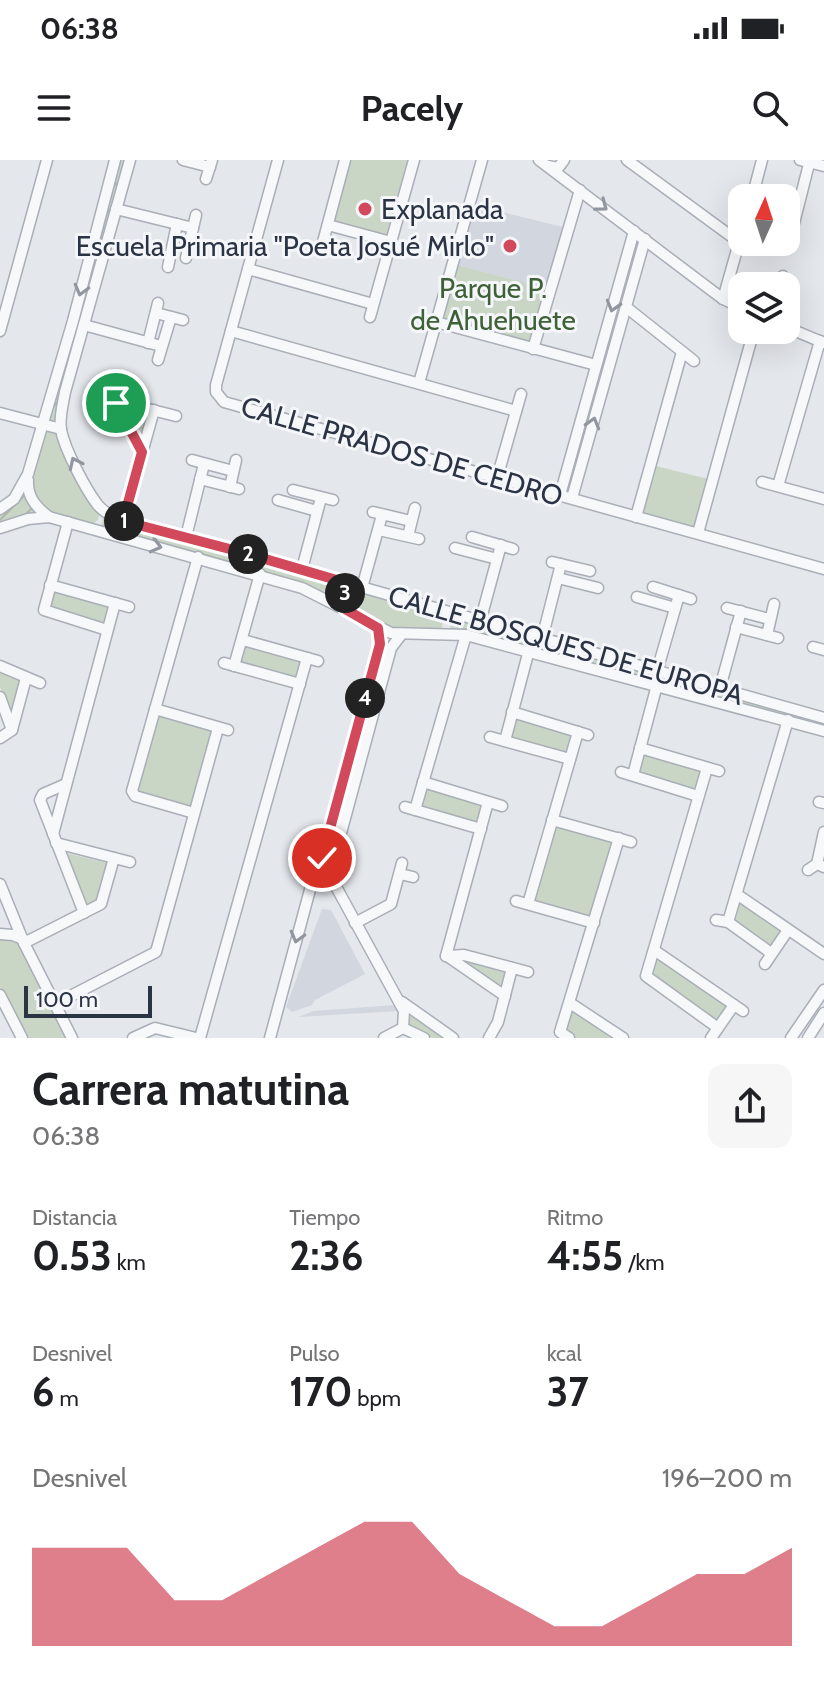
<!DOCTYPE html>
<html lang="es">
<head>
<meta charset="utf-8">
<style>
	body { margin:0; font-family:Cabin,sans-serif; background:#f6f6f6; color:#202124; height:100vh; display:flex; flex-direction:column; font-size:30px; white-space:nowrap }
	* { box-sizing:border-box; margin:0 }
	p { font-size:26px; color:#757577 }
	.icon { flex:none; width:44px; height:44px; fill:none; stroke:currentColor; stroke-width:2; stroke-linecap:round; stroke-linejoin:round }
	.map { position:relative; height:878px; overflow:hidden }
	.panel { display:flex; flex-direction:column; background:#fff; flex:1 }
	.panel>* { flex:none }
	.needle { width:52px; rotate:3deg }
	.fabs { position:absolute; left:728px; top:24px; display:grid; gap:16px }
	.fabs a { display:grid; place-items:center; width:72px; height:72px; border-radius:16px; background:#fff; box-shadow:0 8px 32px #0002; font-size:40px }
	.scale { position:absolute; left:24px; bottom:20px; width:128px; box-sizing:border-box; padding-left:8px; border:4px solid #2b3445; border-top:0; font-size:22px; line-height:28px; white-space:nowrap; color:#2b3445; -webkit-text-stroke:6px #f4f6f9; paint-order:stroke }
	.pin { position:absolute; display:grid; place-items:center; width:68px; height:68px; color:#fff; margin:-34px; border:4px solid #fff; border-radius:50%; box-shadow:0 2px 8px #0007 }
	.km { position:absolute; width:40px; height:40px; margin:-20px; border-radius:50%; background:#222; color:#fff; font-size:22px; line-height:40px; text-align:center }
	.round { display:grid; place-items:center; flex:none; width:84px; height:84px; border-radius:16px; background:#f6f6f6 }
	.summary { display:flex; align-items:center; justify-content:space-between; height:136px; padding:0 32px }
	h1 { font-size:44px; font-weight:800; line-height:60px }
	.stats { display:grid; grid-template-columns:repeat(3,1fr); gap:12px; height:136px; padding:8px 32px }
	.stats div { display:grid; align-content:center }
	.stats b { font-size:40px; font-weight:800 }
	.stats small { font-size:22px; font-weight:400 }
	.stats p { font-size:22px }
	.chart { height:224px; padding:16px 32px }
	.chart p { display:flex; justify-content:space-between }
	.chart svg { width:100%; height:144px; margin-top:8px; fill:#d1495b; opacity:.7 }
	.status { display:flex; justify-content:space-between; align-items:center; height:56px; padding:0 40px; background:#fff; direction:ltr }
	.status svg { height:22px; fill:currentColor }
	header { display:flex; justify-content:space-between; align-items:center; height:104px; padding:0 32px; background:#fff; font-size:36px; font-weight:800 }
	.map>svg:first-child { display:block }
	.built { fill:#d2d6de }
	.park { fill:#c9d6c5 }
	.garden { fill:url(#garden-furrows) }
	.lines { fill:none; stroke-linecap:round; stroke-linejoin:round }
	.minor-casing { stroke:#a9aeb7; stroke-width:13 }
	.minor { stroke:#f7f8fa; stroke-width:10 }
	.oneway { stroke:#9196a0 }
	.route-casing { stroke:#fff; stroke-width:16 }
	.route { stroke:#d1495b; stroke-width:10 }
	.poi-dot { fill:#d1495b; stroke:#f4f6f9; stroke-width:3 }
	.labels { text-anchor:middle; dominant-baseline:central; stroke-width:6; stroke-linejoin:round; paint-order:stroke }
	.poi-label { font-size:28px; fill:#2b3445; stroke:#f4f6f9; text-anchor:start }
	.park-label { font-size:28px; fill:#3f6138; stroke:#f4f6f9 }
	.street-label { font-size:28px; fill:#2b3445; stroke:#f4f6f9 }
</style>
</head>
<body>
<div class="status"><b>06:38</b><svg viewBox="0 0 49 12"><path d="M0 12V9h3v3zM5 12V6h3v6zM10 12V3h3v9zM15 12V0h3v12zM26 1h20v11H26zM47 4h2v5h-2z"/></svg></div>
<header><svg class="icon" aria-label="menu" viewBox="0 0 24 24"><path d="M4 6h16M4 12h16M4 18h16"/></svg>Pacely<svg class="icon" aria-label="search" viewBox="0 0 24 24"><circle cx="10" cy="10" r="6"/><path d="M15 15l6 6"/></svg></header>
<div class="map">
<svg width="824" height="878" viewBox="0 0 824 878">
	<defs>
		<pattern id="garden-furrows" width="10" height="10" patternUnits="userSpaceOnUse" patternTransform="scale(2)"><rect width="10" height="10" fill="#c9d6c5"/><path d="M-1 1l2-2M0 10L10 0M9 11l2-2" fill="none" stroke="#adb8ab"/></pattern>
	</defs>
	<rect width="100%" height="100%" fill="#e4e7ec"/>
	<g class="built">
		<path d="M474,45l89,22 -18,61 -88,-23z"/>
		<path d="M322,749l9,1 34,64 -50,26 -3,5 -20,7 -6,-5z"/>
		<path d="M395,845l4,6 -101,6 16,-6z"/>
	</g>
	<g class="park">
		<path d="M349,0h60l-20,77 -57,-17z"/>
		<path d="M457,105l88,23 -15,55 -87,-23 -2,-4z"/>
		<path d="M120,243l32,9 -11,32z"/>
		<path d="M50,268l7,1 42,84 -1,7 -7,5c-21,-6 -65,-14 -61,-45 2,-16 9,-33 14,-49z"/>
		<path d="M656,306l52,13 -13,48 -52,-14z"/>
		<path d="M104,354l245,71 -10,10v7l-39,-19 -199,-56z"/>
		<path d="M50,425l65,18 -8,27 -63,-20z"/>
		<path d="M356,432l87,25 -1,12 -6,3 -44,-4 -43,-21 -3,-6 3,-6z"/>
		<path d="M451,455l373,102v11l-374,-96z"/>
		<path d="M245,484l56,16 -6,19 -55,-18z"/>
		<path d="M0,510l23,9 -10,40 -13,-32z"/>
		<path d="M159,554l54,15 -22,81 -54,-17z"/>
		<path d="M516,555l56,18 -6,21 -58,-16z"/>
		<path d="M643,590l45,13 12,8 -6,20 -55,-16 -2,-7z"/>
		<path d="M426,625l58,17 -5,21 -58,-16z"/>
		<path d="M555,663l58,16 -23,80 -57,-17z"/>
		<path d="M66,693l41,10 -10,39 -11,6z"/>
		<path d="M740,740l44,31 -13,18 -36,-26z"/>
		<path d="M8,777l11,6 47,95h-37l-29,-51v-48z"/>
		<path d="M657,796l74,51 -12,16 -67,-43 -1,-16z"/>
		<path d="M470,799l35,10 -4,19 -39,-26z"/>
		<path d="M573,848l45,30h-44l-10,-7z"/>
		<path d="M408,849l39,29h-15l-24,-13z"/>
	</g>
	<g class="garden">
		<path d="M119,0h8l-70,263 -12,1z"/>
		<path d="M25,332l14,21 -15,1 -24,9v-8l9,-5z"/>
	</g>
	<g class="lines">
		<defs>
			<g id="minor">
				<path d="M130,0l-65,232c-2,12 -6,25 -4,38 4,20 24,58 36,74 5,7 13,11 20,15 236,65 471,132 707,199"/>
				<path d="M183,0l27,7"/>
				<path d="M278,0l-62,225v7l8,10 600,167"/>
				<path d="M539,0l184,139 19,9"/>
				<path d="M627,0l112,82"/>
				<path d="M800,0l24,6"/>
				<path d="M548,6l10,2 6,-8"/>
				<path d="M206,19l6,-19"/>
				<path d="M752,38l10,-38"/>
				<path d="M116,49l77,19"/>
				<path d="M328,65l63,17"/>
				<path d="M791,75l19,-75"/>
				<path d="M323,82l22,-82"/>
				<path d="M186,98l10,-43"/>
				<path d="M168,107l9,-43"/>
				<path d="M248,109l125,35"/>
				<path d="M780,126l3,-10"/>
				<path d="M723,139l19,-67"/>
				<path d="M626,147l68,54"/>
				<path d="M156,153l27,7"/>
				<path d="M370,157l44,-157"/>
				<path d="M436,162l160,43"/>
				<path d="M84,165l77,21"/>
				<path d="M786,167l38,16"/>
				<path d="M0,171l47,-171"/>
				<path d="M231,171l285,80"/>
				<path d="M148,183l10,-40"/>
				<path d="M533,189l47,-159"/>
				<path d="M158,200l13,-43"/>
				<path d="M419,223l63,-223"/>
				<path d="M116,241l60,15"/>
				<path d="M116,241l26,51"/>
				<path d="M0,253l61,16"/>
				<path d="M192,300l41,11"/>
				<path d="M497,318l24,-84"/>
				<path d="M200,319l39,10"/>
				<path d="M28,320c-1,17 8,27 21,37"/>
				<path d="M762,322l62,17"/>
				<path d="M778,326l42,-145"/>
				<path d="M230,327l6,-27"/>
				<path d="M293,330l40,10"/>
				<path d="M560,335l74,-264"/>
				<path d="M572,338l73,-259"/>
				<path d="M278,340l39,11"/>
				<path d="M0,349l14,-10 14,-25 45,-153 42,-161"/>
				<path d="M373,352l38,9"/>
				<path d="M636,357l46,-165"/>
				<path d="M123,361l31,-111"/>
				<path d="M68,362l-24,88 63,20"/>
				<path d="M0,368l28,-9 21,-2 253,71 89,45 75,2 358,96"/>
				<path d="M379,370l40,9"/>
				<path d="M698,373l56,-203"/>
				<path d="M408,376l7,-28"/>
				<path d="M186,377l18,-73"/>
				<path d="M472,377l41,12"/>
				<path d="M455,388l42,11"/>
				<path d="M552,402l38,9"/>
				<path d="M302,409l19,-71"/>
				<path d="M558,418l40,10"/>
				<path d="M50,425l79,22"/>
				<path d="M653,427l38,12"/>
				<path d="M362,428l20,-73"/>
				<path d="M637,437l38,11"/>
				<path d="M727,448l42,11"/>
				<path d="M345,449c-4,-12 -1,-20 12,-23"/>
				<path d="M480,462l21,-77"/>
				<path d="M736,467l42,11"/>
				<path d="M378,468l2,16 -58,212 1,3h11l57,-211 10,-13"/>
				<path d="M767,475l7,-31"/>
				<path d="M542,479l19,-75"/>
				<path d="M243,480l75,21"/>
				<path d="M813,487l11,3"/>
				<path d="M224,503l76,21"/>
				<path d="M0,506l40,17"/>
				<path d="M234,506l26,-92"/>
				<path d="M657,511l22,-76"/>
				<path d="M720,528l21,-77"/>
				<path d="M0,537l12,33"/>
				<path d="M155,549l73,21"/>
				<path d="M512,552l76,23"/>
				<path d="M490,577l80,22"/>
				<path d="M0,578l12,-8 14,-52"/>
				<path d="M505,581l24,-91"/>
				<path d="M640,588l79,23"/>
				<path d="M707,608l-61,208 72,52"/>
				<path d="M621,612l77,24"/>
				<path d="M633,615l24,-90"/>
				<path d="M423,622l79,24"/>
				<path d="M66,624l-23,10 -3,6 44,113"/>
				<path d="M819,642l5,1"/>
				<path d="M405,647l76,22"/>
				<path d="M415,650l51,-175"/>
				<path d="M194,653l-59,-17 -3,-5 66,-234"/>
				<path d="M552,660l79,22"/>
				<path d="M53,674l62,-231"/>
				<path d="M56,683l74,19"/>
				<path d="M817,704l7,-32"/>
				<path d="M808,710l9,-6 7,3"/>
				<path d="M400,714l13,3"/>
				<path d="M0,724l24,59 48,95"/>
				<path d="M738,735l86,59"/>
				<path d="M516,741l78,22"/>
				<path d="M528,744l50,-172"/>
				<path d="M716,760l12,2 43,31"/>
				<path d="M728,762l60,-202"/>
				<path d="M355,763l36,-19 11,-41"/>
				<path d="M0,774l13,1 10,4"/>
				<path d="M24,783l77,-39 13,-46"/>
				<path d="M654,790l89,61"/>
				<path d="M446,796l42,-154"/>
				<path d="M446,796l18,-1 64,17"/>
				<path d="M447,796l58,40"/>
				<path d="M765,804l23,-34"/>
				<path d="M0,835l22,43"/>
				<path d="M402,842l51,36"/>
				<path d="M570,843l53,35"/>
				<path d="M55,844l101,-52 62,-224"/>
				<path d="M403,868l21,10"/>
				<path d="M133,878l22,-10 41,10"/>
				<path d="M200,878l107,-380"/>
				<path d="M270,878l41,-152 9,-6 14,3 70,128 -1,17"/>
				<path d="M384,878l19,-10"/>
				<path d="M489,878l9,-16 14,-54"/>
				<path d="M569,878l-9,-6 59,-194"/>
				<path d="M711,878l23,-33"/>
				<path d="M791,878l33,-48"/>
				<path d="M808,878l16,-25"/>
			</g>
		</defs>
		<use href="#minor" class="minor-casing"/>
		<use href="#minor" class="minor"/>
	</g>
	<defs><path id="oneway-chevron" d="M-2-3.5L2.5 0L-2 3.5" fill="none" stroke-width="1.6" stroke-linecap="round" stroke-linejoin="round" transform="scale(2)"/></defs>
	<g class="oneway">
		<use href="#oneway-chevron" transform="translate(602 46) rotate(37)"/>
		<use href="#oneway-chevron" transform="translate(81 130) rotate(105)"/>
		<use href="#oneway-chevron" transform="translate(613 146) rotate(106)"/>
		<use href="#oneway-chevron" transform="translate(593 263) rotate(-74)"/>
		<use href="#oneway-chevron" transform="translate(75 303) rotate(-115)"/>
		<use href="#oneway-chevron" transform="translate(156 386) rotate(15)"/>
		<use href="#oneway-chevron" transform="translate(297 777) rotate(105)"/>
	</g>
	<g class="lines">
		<defs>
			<path id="route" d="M116,243l26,49 -19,69 118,31 116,34c-13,3 -16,11 -12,23l33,19 2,16 -58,214"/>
		</defs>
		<use href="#route" class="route-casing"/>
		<use href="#route" class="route"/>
	</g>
	<g class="poi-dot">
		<circle cx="365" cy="49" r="8"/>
		<circle cx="510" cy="86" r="8"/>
	</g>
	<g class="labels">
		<g class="poi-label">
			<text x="381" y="49">Explanada</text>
			<text x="494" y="86" text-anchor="end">Escuela Primaria "Poeta Josué Mirlo"</text>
		</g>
		<g class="park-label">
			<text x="493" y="128">Parque P.<tspan x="493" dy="32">de Ahuehuete</tspan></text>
		</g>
		<g class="street-label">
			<text transform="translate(402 291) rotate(16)">CALLE PRADOS DE CEDRO</text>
			<text transform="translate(566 485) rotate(16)">CALLE BOSQUES DE EUROPA</text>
		</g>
	</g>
</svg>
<div class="fabs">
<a><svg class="needle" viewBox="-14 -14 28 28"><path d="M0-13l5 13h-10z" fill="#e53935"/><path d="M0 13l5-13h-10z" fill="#757577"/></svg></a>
<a><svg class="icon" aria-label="layers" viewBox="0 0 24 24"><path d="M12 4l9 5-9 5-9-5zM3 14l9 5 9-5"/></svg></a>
</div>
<div class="scale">100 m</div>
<div class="pin" style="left:116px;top:243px;background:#1e9e55"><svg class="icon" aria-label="arrive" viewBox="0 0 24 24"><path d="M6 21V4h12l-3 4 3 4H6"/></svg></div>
<div class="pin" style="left:322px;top:698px;background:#d93025"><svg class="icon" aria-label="check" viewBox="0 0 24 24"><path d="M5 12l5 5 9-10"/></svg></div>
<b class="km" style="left:124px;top:361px">1</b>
<b class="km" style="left:248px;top:394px">2</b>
<b class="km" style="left:345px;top:433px">3</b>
<b class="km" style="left:365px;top:538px">4</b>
</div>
<section class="panel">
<div class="summary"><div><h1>Carrera matutina</h1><p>06:38</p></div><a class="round"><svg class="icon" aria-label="share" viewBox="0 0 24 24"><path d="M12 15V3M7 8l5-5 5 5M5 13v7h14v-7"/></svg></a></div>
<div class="stats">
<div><p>Distancia</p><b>0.53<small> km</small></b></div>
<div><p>Tiempo</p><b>2:36</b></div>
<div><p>Ritmo</p><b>4:55<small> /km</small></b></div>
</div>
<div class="stats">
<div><p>Desnivel</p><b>6<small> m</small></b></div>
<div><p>Pulso</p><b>170<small> bpm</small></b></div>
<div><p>kcal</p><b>37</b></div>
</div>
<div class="chart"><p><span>Desnivel</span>196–200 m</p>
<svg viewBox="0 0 160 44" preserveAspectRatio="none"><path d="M0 44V14L10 14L20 14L30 30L40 30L50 22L60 14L70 6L80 6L90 22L100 30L110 38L120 38L130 30L140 22L150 22L160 14V44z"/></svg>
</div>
</section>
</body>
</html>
